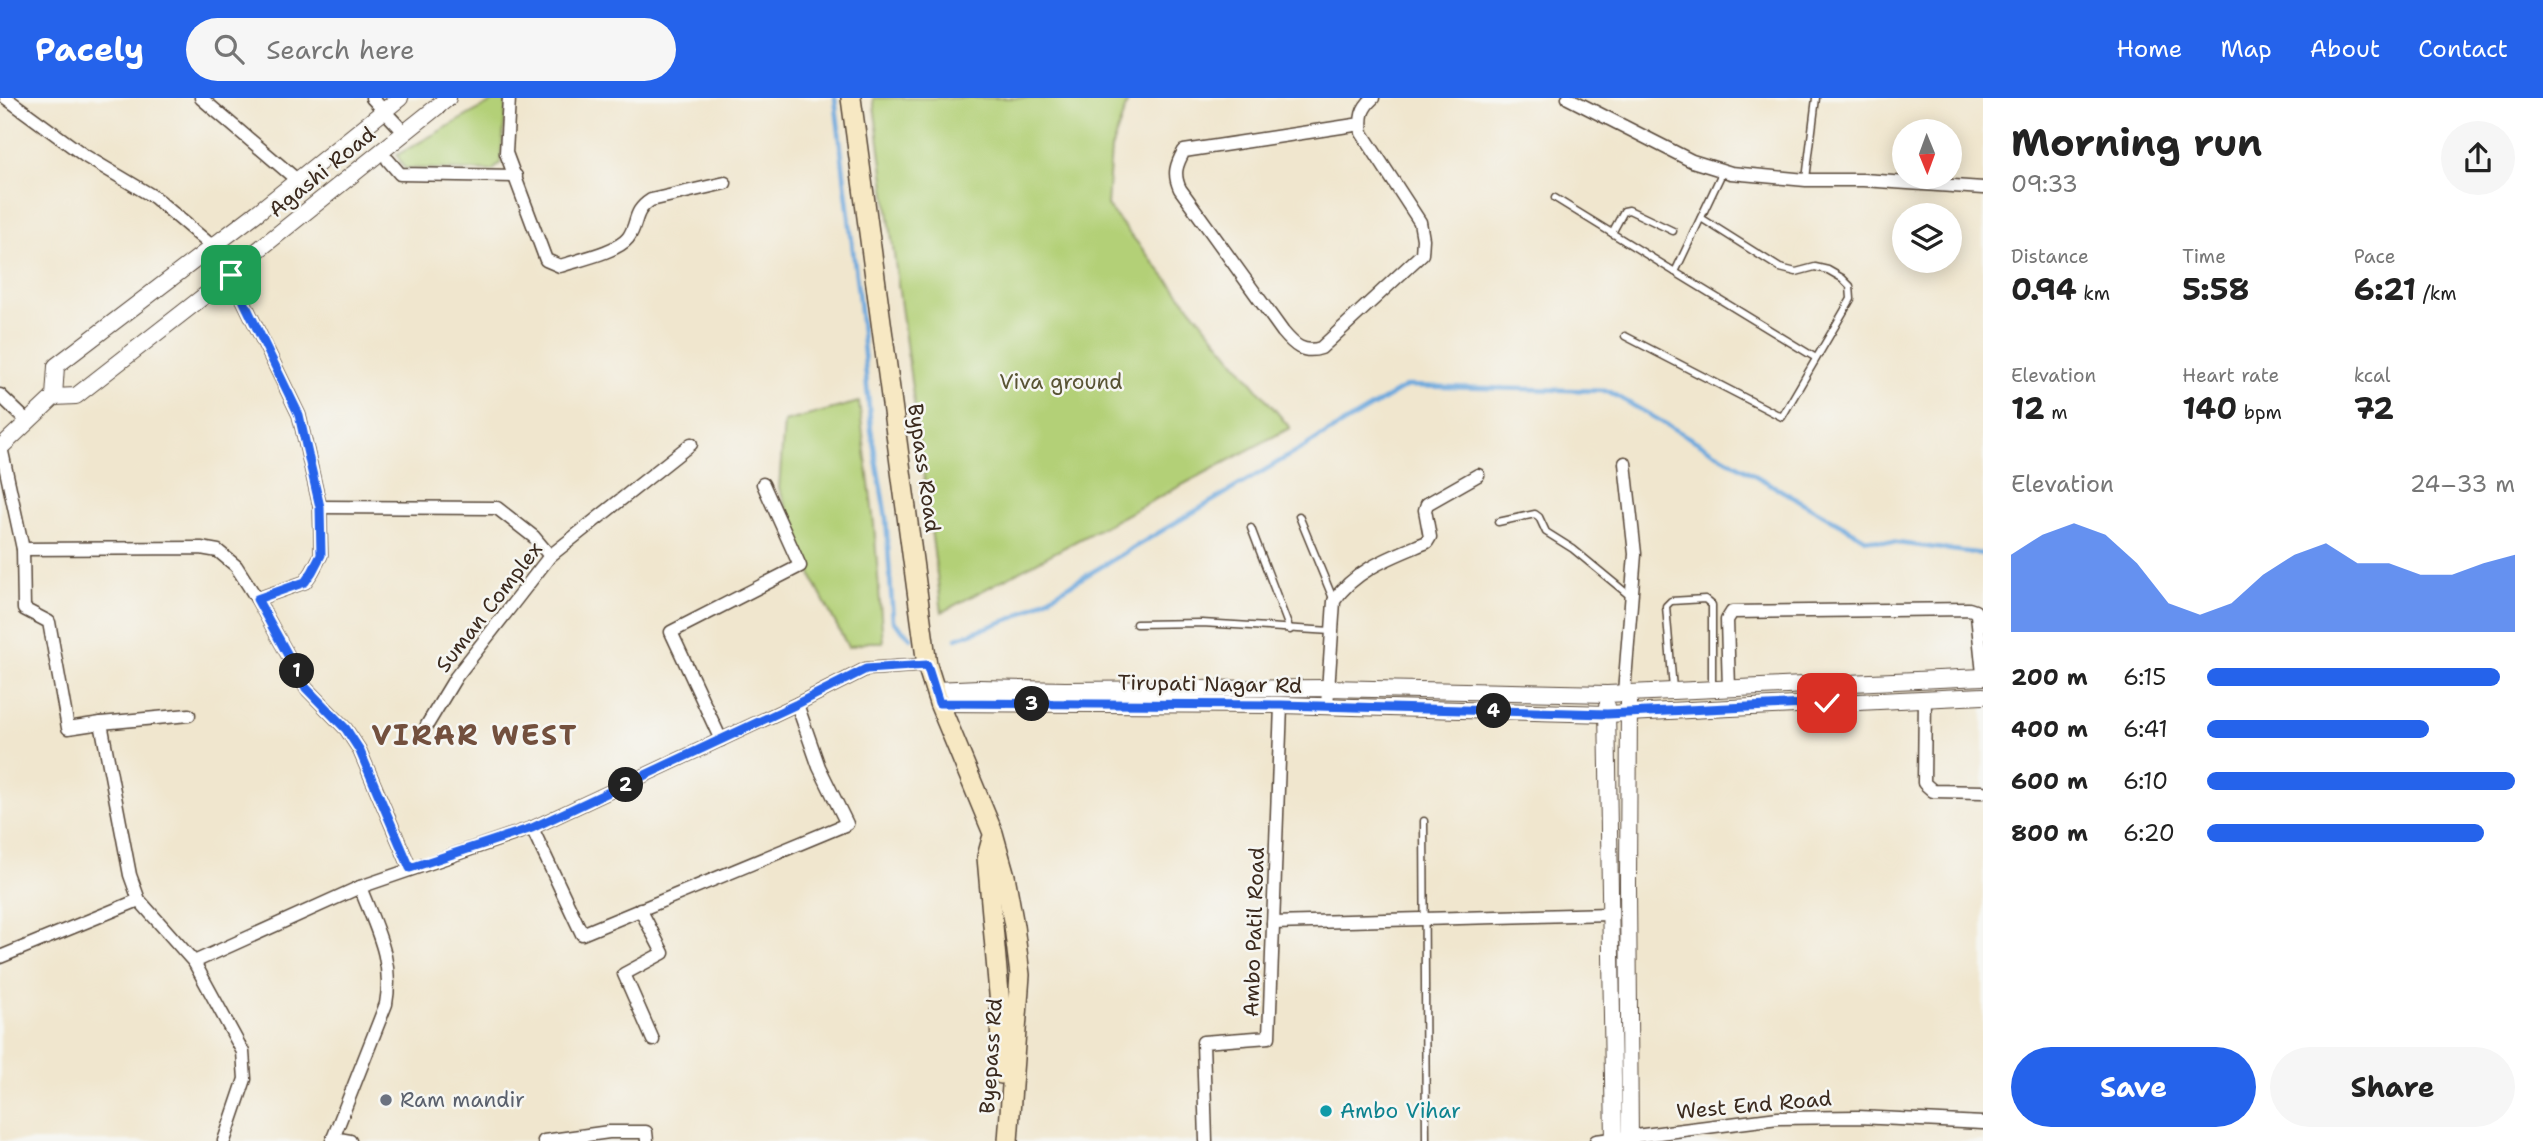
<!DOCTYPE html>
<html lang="en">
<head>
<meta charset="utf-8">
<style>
	body { margin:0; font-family:"Shantell Sans",sans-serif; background:#f6f6f6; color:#222; height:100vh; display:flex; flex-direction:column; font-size:26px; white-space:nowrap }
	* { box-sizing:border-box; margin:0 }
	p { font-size:23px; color:#767676 }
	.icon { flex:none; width:38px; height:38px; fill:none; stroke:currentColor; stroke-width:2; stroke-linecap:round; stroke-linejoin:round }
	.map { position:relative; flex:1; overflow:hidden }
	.panel { display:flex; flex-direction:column; background:#fff; width:560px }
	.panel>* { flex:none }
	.needle { width:46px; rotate:179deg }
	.controls { position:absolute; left:1892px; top:21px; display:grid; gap:14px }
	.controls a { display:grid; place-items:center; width:70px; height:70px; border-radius:50%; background:#fff; box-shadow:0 4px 18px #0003; font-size:35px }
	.pin { position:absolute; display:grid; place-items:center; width:60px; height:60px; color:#fff; margin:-30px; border-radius:14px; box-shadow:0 4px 10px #0006 }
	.km { position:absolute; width:35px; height:35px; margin:-18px; border-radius:50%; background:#222; color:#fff; font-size:19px; line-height:35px; text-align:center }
	.round { display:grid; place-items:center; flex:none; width:74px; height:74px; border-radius:37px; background:#f6f6f6 }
	.headline { display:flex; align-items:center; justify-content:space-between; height:119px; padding:0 28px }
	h1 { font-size:38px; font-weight:700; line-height:52px }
	.stats { display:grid; grid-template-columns:repeat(3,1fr); gap:10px; height:119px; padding:7px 28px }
	.stats div { display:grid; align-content:center }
	.stats b { font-size:30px; font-weight:700 }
	.stats small { font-size:19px; font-weight:400 }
	.stats p { font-size:19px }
	.chart { height:196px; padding:14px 28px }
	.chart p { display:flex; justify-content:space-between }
	.chart svg { width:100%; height:126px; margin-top:7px; fill:#2563eb; opacity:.7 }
	.cta { display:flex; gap:14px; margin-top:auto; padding:14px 28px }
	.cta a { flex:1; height:80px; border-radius:42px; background:#2563eb; color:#fff; font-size:28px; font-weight:700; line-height:80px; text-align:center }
	.cta a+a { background:#f6f6f6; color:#222 }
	ul { padding:0 28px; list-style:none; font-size:23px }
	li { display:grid; grid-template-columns:112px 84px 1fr; align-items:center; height:52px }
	li i { height:18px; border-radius:9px; background:#2563eb }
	header { display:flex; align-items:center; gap:42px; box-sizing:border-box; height:98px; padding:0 35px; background:#2563eb; color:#fff }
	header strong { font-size:33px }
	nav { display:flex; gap:38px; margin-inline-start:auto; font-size:24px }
	.search { width:490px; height:63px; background:#f6f6f6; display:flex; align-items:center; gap:18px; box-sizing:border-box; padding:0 24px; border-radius:38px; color:#767676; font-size:26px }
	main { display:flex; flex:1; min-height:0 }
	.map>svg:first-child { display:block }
	.green { fill:#b3d077; stroke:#777d4a; stroke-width:2 }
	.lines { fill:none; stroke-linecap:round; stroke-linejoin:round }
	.stream { stroke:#6ca8dd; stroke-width:4.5 }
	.service-casing { stroke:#564638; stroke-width:9 }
	.minor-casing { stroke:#564638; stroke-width:15 }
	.tertiary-casing { stroke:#564638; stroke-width:18 }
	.secondary-casing { stroke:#564638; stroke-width:22 }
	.service { stroke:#fff; stroke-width:6 }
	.minor { stroke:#fff; stroke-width:12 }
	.tertiary { stroke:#fff; stroke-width:16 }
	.secondary { stroke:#f7e8c3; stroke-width:19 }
	.route-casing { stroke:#fff; stroke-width:14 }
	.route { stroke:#2563eb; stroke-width:9 }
	.worship-dot { fill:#6b7280; stroke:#f6f6f2; stroke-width:2.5 }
	.culture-dot { fill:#0f9aa8; stroke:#f6f6f2; stroke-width:2.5 }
	.labels { text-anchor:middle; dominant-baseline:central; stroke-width:5; stroke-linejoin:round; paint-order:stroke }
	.street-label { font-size:21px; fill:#3b2a1e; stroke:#f6f6f2 }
	.park-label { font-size:21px; fill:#595434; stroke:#f6f6f2 }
	.worship-label { font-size:21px; fill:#5b616d; stroke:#f6f6f2; text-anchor:start }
	.culture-label { font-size:21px; fill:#0d838f; stroke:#f6f6f2; text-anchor:start }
	.district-label { font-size:28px; font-weight:bold; letter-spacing:2px; fill:#73503e; stroke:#f6f6f2 }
</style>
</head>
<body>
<header>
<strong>Pacely</strong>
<div class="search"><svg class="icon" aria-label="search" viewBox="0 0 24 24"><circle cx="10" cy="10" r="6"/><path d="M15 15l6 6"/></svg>Search here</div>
<nav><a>Home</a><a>Map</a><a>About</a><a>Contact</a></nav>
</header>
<main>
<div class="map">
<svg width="1983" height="1043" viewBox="0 0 1983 1043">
	<rect width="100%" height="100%" fill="#f6f6f2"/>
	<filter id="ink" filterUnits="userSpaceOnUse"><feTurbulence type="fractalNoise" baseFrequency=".0143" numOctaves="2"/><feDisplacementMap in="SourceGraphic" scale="14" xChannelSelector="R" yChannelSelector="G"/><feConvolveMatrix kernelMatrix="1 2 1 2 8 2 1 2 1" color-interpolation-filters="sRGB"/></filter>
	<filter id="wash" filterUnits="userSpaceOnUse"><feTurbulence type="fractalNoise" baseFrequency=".00686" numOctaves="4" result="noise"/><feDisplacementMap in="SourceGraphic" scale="28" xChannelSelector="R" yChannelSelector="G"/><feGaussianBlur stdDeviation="1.57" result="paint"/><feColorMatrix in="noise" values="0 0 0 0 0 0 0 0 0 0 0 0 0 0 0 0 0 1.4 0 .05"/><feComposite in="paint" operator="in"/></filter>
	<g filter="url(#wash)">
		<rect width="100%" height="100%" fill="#f0e6ce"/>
		<g class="green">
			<path d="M499,0h8l-7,66 -8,7 -88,-3 -7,-13z"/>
			<path d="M873,0h256l-18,51 -4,57 183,222 -348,184z"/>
			<path d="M859,304l15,122 9,118h-14l-21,5 -33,-63 -36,-96 5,-66z"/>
		</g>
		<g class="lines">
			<g class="stream">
				<path d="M835,0l24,203 12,128 15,89 7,103 18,17"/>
				<path d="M957,540l59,-21 391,-231 201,5 258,148 117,15"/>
			</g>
		</g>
	</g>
	<g filter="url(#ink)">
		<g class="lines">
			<defs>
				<g id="service">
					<path d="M1806,81l10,-81"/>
					<path d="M1555,100l120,74 48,-101"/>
					<path d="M1612,135l12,-22 5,-1 44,21"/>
					<path d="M1675,174l141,86"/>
					<path d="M1625,238l157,81 69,-118 -1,-13 -8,-8 -14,-8 -13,-3 -19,5 -16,-4 -79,-50"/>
					<path d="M1299,418l35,85"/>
					<path d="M1498,424l37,-8 4,3 7,15 27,17 57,47"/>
					<path d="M1251,430l39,102"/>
					<path d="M1136,526l66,-1 129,8"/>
					<path d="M1673,591l-7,-83 5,-5 34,-2 7,6v83"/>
					<path d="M1424,723l2,320"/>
				</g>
				<g id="minor">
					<path d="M6,0l79,58 69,41 59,50 18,28 68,140 21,92 1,48 -9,17 -7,10 -48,17"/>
					<path d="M201,0l96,82"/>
					<path d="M372,0l32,34"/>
					<path d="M509,0l-3,55 40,107 14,6c18,-6 57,-14 68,-28 11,-15 4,-26 23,-38l74,-17"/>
					<path d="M1568,0l124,63 39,12 75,7h57l120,8"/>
					<path d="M1361,26l-177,27c-8,14 -11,23 -4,38l103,143c11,13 20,22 38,16l101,-94 1,-15 -3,-17 -58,-89c-2,-16 -1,-24 11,-35"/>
					<path d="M388,62l12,14 116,2"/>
					<path d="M0,297l27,26"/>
					<path d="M1,349l22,102 1,60 25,13 19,106 33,-5 29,152 9,25 55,62 49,90 2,27 -21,62"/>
					<path d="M320,409l177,1 37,29 16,19"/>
					<path d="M23,451l178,-1 17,3 18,15 21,33 49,89 40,41 13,20 51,119"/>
					<path d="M1729,591l-2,-69 5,-8 237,-3 6,2 2,4 6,59"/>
					<path d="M1624,595l11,-139 -10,-91"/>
					<path d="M1925,600l-1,85 9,8 50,1"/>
					<path d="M1327,608l7,-105c21,-32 60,-45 93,-59l3,-5 -5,-27 2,-6 51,-29"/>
					<path d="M101,625l88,-8"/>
					<path d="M427,627l29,-48 94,-121 141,-112"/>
					<path d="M721,642l-50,-108 129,-66 -37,-82"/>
					<path d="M532,730l50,106 265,-110 -28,-57 -22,-63"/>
					<path d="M640,811l23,44 -39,21 29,66"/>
					<path d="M1273,825l337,-9"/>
					<path d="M0,859l139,-57"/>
					<path d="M194,864l166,-75 172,-59 265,-124 69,-35 61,-4"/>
					<path d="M333,1040l17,3"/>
					<path d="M332,1043l54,-137c8,-45 -10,-75 -26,-117"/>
					<path d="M544,1043l65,-9h37l1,9"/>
					<path d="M1206,1043l-3,-99 66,-5 12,-332"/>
					<path d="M1596,1043l182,-23 80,-1 125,6"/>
				</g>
				<g id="tertiary">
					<path d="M54,299l2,-31 202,-154 142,-114"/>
					<path d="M0,350l54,-51 22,-1 155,-121 16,-16 201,-161"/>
					<path d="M935,592l44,-2 86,2 262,-2 280,6 376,-17"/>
					<path d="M1629,604l-1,182 2,257"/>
					<path d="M939,605l342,2 326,9 376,-18"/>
					<path d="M1607,608l7,435"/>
				</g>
				<g id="secondary">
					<path d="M851,0l76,567 12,38 54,130 12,43 9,50 6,49 -12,166"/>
					<path d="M992,741l-5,18 13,148 1,69"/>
				</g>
			</defs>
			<use href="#service" class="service-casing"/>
			<use href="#minor" class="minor-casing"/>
			<use href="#tertiary" class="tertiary-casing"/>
			<use href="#secondary" class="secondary-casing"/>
			<use href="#service" class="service"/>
			<use href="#minor" class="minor"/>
			<use href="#tertiary" class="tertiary"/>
			<use href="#secondary" class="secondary"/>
		</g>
	</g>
	<g class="lines" filter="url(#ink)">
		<defs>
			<path id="route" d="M231,177l68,140 21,92 1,48 -9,17 -7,10 -48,17 49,89 40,41 13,20 51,119 122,-40 265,-124 69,-35 61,-4 12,38 342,2 326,9 220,-11"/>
		</defs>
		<use href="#route" class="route-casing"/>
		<use href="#route" class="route"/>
	</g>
	<circle class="worship-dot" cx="386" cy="1002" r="7"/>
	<circle class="culture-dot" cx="1326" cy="1013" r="7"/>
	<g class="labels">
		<g class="street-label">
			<text transform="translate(322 74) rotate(-39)">Agashi Road</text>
			<text transform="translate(924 370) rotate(82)">Bypass Road</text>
			<text transform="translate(489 509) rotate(-52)">Suman Complex</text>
			<text transform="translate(1210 586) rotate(1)">Tirupati Nagar Rd</text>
			<text transform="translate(1254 834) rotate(-88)">Ambo Patil Road</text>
			<text transform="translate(991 958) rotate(-86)">Byepass Rd</text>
			<text transform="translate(1754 1007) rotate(-5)">West End Road</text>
		</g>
		<g class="park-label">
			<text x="1061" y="284">Viva ground</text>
		</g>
		<g class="worship-label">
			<text x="400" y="1002">Ram mandir</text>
		</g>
		<g class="culture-label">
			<text x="1340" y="1013">Ambo Vihar</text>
		</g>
		<g class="district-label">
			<text x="475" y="637">VIRAR WEST</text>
		</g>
	</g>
</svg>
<div class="controls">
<a><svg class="needle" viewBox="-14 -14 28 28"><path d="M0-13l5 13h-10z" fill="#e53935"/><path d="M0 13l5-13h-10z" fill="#767676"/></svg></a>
<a><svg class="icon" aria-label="layers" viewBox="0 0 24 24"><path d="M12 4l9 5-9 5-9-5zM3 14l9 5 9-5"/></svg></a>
</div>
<div class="pin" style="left:231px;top:177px;background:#1e9e55"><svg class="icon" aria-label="arrive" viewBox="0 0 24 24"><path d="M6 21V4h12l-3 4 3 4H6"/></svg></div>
<div class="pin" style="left:1827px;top:605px;background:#d93025"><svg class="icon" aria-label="check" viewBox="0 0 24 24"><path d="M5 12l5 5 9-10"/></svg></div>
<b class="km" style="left:297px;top:573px">1</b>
<b class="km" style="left:626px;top:687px">2</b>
<b class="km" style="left:1032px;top:606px">3</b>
<b class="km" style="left:1494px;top:613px">4</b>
</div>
<section class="panel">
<div class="headline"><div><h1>Morning run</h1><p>09:33</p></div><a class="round"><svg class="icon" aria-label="share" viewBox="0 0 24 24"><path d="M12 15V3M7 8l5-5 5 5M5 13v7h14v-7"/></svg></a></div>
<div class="stats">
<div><p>Distance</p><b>0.94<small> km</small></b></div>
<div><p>Time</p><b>5:58</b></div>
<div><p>Pace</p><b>6:21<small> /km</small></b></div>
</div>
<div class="stats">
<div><p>Elevation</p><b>12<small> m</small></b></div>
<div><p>Heart rate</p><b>140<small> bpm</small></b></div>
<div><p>kcal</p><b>72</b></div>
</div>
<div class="chart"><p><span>Elevation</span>24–33 m</p>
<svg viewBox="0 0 160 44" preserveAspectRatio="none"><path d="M0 44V17L10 10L20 6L30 10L40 20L50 34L60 38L70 34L80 24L90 17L100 13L110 20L120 20L130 24L140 24L150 20L160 17V44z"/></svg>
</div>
<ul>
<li><b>200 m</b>6:15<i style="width:95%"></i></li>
<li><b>400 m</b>6:41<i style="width:72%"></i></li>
<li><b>600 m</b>6:10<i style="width:100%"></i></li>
<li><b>800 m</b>6:20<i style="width:90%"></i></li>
</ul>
<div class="cta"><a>Save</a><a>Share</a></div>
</section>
</main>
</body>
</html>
